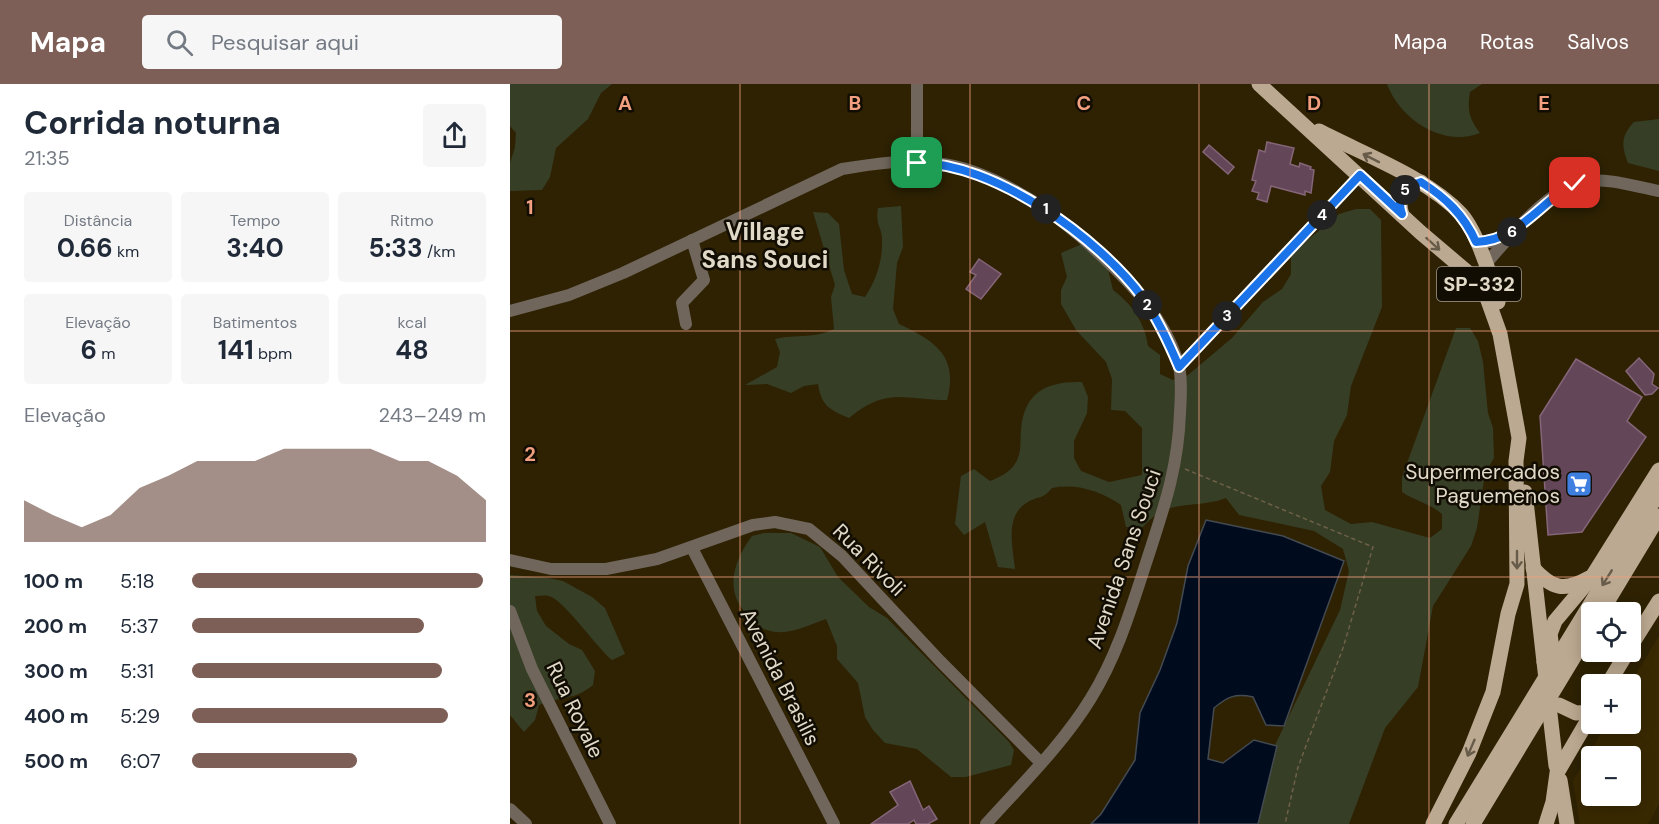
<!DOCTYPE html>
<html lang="pt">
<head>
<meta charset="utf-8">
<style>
	body { margin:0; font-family:"DM Sans",sans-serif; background:#f6f6f7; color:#1f2937; height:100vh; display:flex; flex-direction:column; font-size:22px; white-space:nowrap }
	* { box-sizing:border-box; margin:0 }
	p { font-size:20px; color:#747a83 }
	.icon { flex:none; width:33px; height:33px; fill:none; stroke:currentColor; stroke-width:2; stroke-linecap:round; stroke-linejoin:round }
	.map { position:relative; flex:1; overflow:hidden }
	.sheet { display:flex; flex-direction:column; background:#fff; width:510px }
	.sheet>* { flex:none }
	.fabs { position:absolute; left:1071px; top:518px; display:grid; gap:12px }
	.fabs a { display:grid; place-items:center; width:60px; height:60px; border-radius:6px; background:#fff; box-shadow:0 3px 15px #0003; font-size:30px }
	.pin { position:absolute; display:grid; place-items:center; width:51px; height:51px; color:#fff; margin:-26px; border-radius:12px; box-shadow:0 3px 9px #0006 }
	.km { position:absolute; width:30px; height:30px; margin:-15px; border-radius:50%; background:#222; color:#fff; font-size:16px; line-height:30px; text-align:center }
	.round { display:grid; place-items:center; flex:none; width:63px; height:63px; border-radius:6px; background:#f6f6f7 }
	.summary { display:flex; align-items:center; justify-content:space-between; height:102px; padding:0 24px }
	h1 { font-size:33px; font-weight:700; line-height:45px }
	.metrics { display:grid; grid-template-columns:repeat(3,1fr); gap:9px; height:102px; padding:6px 24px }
	.metrics div { display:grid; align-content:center; border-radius:6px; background:#f6f6f7; text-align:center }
	.metrics b { font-size:26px; font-weight:700 }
	.metrics small { font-size:16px; font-weight:400 }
	.metrics p { font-size:16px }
	.chart { height:168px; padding:12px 24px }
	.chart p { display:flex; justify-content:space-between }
	.chart svg { width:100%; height:108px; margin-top:6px; fill:#7e5f57; opacity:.7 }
	ul { padding:0 24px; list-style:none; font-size:20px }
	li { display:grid; grid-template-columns:96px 72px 1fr; align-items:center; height:45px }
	li i { height:15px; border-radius:8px; background:#7e5f57 }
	header { display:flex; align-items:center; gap:36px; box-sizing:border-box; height:84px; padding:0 30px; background:#7e5f57; color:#fff }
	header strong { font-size:28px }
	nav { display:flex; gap:33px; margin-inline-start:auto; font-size:21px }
	.search { width:420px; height:54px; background:#f6f6f7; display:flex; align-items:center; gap:15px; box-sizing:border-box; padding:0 21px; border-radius:6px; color:#747a83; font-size:22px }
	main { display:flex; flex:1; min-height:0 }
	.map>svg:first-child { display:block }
	.built { fill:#392900; fill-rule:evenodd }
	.green { fill:#373e26 }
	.water { fill:#000c1e; stroke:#444a51; stroke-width:1.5 }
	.building { fill:#634657; stroke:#856578; stroke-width:1.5 }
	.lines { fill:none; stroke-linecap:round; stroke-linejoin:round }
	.path { stroke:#6c6147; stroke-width:1.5; stroke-dasharray:4.5 3; stroke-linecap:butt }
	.minor { stroke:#70665b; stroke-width:12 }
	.major { stroke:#bca991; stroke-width:15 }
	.major-bridge { stroke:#bca991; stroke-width:15 }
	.oneway { stroke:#675b4a }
	.route-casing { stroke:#fff; stroke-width:12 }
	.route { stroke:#1a73e8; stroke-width:8 }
	.grid { fill:none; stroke:#f2a07f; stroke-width:1.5; stroke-opacity:0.55 }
	.labels { text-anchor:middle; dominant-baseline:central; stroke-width:5; stroke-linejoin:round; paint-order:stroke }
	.shield { fill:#120d03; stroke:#a49c8e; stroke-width:1.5 }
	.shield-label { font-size:20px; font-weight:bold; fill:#e2dac9 }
	.poi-label { font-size:21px; fill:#e2dac9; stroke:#120d03; text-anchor:end }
	.street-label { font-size:21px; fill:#e2dac9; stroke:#120d03 }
	.quarter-label { font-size:24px; font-weight:bold; fill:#e2dac9; stroke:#120d03 }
	.grid-label { font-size:20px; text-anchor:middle; font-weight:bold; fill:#f2a07f; stroke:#120d03; stroke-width:5; stroke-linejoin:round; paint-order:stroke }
</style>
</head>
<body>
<header>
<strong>Mapa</strong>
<div class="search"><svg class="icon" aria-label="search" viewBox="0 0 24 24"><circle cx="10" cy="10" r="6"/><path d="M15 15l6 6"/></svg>Pesquisar aqui</div>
<nav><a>Mapa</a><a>Rotas</a><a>Salvos</a></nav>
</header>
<main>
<section class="sheet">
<div class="summary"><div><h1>Corrida noturna</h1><p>21:35</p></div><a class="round"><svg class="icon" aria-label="share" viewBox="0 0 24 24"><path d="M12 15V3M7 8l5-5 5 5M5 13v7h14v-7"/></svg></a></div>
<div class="metrics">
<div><p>Distância</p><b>0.66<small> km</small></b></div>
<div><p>Tempo</p><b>3:40</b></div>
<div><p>Ritmo</p><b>5:33<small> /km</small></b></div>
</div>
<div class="metrics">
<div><p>Elevação</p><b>6<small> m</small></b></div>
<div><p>Batimentos</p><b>141<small> bpm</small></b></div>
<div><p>kcal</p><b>48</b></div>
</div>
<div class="chart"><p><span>Elevação</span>243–249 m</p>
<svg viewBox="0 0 160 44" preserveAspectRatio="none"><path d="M0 44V27L10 33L20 38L30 33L40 22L50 17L60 11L70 11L80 11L90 6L100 6L110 6L120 6L130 11L140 11L150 17L160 27V44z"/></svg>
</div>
<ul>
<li><b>100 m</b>5:18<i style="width:99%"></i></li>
<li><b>200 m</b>5:37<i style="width:79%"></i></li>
<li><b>300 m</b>5:31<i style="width:85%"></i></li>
<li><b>400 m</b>5:29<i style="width:87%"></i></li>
<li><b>500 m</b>6:07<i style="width:56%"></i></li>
</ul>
</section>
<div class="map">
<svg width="1149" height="740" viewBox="0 0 1149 740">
	<rect width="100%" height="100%" fill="#2e2203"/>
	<path class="built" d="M1149,552v168l-11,20h-68l-7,-43 34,-58h23v-39zM1082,672h38v39h-38z"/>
	<g class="green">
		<path d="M0,0h102l-11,9 -13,26 -32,29 -6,29 -8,13 -32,1v-28l5,-16 1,-14 -6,-7z"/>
		<path d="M877,0h95l-12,8c-3,17 -1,27 10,41 -37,15 -80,-14 -93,-49z"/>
		<path d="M1149,35v52l-31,-8c-7,-18 -7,-27 6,-41z"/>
		<path d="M391,122l2,41 -6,16 -4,46 6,15c36,17 60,32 48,76 -43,0 -59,-14 -98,18 -20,-9 -27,-11 -31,-34l-14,2 -13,7 -24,-9 -22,1 32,-18 3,-15 -5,-13c20,-5 40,0 59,-10l-3,-32 4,-12 -22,-73 15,1 11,11 5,46 8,24 13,3c11,-16 18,-37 17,-58 0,-12 -7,-13 -4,-31z"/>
		<path d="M846,125h14l11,11 1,87 -31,79 -4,29 -13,26 -4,31 -9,14 4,24 26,14 21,-2 58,16 12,-9v-15c-13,-11 -27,-13 -40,-22v-15l54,-149h14l8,13 5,21 5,51 5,15 1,30 -9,15 -8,55 -6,18 -38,60 -15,81 -33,41 -36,96h-112l103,-214 9,-39 -6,-22 -29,-18 -75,-16 -13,-17c-30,12 -57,-2 -83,29h-17l-5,-22c-20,-14 -45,-22 -69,-17 -10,12 -12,7 -24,14 -24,13 -15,45 -13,67l-17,-2 -13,-45 -21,13 -9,-11 6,-48 13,-7 16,12c10,-4 21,-9 26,-19 6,-10 4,-22 5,-32 3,-38 26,-49 61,-48l6,15 -1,16 -13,28v17l7,13 28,11 33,-7v-47l-17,-17 -14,-1 1,-31 -6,-17 -30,-32 -15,-26v-14l6,-13 -6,-24 21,-9 24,17 7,29c19,14 32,33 35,56l12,9v19l13,6 15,-5 44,-37 31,-36 19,-13 9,-15v-20l48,-40z"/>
		<path d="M254,449h27l29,14 18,30 31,30 18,11 122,124 5,8 -3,15 -45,12h-15l-34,-28 -32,-6 -12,-13 -8,-13 -7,-34 -21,-24v-13l-11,-27c-18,6 -38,18 -59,11 -5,-1 -11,-7 -15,-11 -29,-24 -20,-56 0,-83z"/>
		<path d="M0,491l38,3 15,3 29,16 13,11 20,46 -13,6c-16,-13 -48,-60 -63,-64 -4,-1 -10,0 -14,0l2,15 9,15 23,18 13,6 13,21 -2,14c-19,16 -33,11 -54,20l-4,15 -11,12 -14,-17z"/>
	</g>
	<path class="water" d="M696,436l77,16 61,25 -60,165 -18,-1 -13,-28c-18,-4 -26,0 -39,11l-6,51 15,4 31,-23 23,6 -19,78h-167l10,-10 34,-54 5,-47 20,-43 17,-47 11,-57z"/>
	<g class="building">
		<path d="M757,58l27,6 -4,16 9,3 1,-4 11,4 -1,2 4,1 -3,23 -6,-2v4l-34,-9 -4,16 -10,-3 2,-6 -7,-2 4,-10 -4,-1 7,-30 6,2z"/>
		<path d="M699,61l25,22 -6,7 -25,-22z"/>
		<path d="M469,175l22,15 -20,25 -15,-10 10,-14 -6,-3z"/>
		<path d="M1129,274l15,16 -2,10 6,4 -6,6 -7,1 -19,-24z"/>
		<path d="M1066,275l66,38 -15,24 19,16 -64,95 -34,3 -8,-119z"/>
		<path d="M400,697l13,29 6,-4 8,13 -9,5h-12l-2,-4 -6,4h-37l27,-19 -8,-13z"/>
	</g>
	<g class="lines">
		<path class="path" d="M675,385l188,78 -30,101 -45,119 -13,57"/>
		<g class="minor">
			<path d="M407,0v79"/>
			<path d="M966,158h14l18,-8"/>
			<path d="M975,181c22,-26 67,-80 101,-84 24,-3 50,6 73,10"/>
			<path d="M0,227l59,-16 54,-22 219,-104c30,-5 64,-10 94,-6 50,5 107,41 145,74 39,35 83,75 98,129 3,14 2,32 1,47 -2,57 -17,97 -34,150 -15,46 -29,93 -55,135 -28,46 -69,86 -105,126"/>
			<path d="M176,240l-4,-21 22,-23 -12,-40"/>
			<path d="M669,283l181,-192"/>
			<path d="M182,464l142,276"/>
			<path d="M0,476l41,9h55l51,-10 96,-34 22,-3 34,7 33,27 98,105 101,102"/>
			<path d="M0,527l22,58 78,155"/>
			<path d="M0,725l16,15"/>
		</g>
		<g class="major">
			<path d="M749,0l161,148 53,45 12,15 15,42 19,104 -3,23 1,123 -9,30 -15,78 -24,61 -36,71"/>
			<path d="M809,47c44,23 109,47 142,83 17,19 30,63 37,88"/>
			<path d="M892,131c-6,-18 2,-28 19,-33"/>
			<path d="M1015,408l19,170"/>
			<path d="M1023,484c19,21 31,24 56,10"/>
			<path d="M1091,528l58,-96"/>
			<path d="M1040,550l5,-13 37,-44 67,-107"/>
			<path d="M1120,563l29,-46"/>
			<path d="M1098,600l20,-33"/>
			<path d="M1049,621l17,8 16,-1"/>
			<path d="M1050,696l7,44"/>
			<path d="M946,740l203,-332"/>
			<path d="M963,740l119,-197"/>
			<path d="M1036,740l7,-22 4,-29 35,-60"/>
		</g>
		<g class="major-bridge">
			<path d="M1040,550l6,42"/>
			<path d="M1034,578l12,104"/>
		</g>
	</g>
	<defs><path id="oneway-shaft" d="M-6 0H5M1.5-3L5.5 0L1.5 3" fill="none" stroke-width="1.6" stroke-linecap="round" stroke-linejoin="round" transform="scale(1.5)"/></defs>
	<g class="oneway">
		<use href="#oneway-shaft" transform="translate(861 74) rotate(-153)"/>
		<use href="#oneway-shaft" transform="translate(923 160) rotate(42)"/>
		<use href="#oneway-shaft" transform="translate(1007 476) rotate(90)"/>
		<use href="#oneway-shaft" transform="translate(1097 494) rotate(122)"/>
		<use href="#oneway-shaft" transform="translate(961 664) rotate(113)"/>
	</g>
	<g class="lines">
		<defs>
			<path id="route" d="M407,79c76,-1 182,75 226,135 15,21 26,45 36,69l181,-192 42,39c-6,-17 2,-27 19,-32 25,16 43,33 55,60 42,-1 64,-40 99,-59"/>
		</defs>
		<use href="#route" class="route-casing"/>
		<use href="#route" class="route"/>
	</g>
	<path class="grid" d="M230,0v740M460,0v740M689,0v740M919,0v740M0,247h1149M0,493h1149"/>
	<defs>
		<symbol id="supermarket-square" viewBox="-11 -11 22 22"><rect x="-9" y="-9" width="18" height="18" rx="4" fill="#3f7fe0" stroke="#120d03"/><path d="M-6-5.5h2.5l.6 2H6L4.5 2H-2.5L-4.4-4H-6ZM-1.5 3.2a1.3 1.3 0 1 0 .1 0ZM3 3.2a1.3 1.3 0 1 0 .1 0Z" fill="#fff"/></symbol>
	</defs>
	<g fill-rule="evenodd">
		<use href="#supermarket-square" x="1054" y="385" width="30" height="30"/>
	</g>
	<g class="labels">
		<rect class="shield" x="927" y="183" width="84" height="34" rx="4.5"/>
		<g class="shield-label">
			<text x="969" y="200">SP-332</text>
		</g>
		<g class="poi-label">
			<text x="1050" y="388">Supermercados<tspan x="1050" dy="24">Paguemenos</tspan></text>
		</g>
		<g class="street-label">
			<text transform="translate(614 475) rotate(-71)">Avenida Sans Souci</text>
			<text transform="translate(359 476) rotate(45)">Rua Rivoli</text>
			<text transform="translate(270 593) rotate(63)">Avenida Brasilis</text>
			<text transform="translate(65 626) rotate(64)">Rua Royale</text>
		</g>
		<g class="quarter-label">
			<text x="255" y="147">Village<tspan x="255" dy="28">Sans Souci</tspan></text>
		</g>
	</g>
	<g class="grid-label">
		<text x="115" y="26">A</text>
		<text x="345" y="26">B</text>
		<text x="574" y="26">C</text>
		<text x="804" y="26">D</text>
		<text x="1034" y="26">E</text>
		<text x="20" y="130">1</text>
		<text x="20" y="377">2</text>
		<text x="20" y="623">3</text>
	</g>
</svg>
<div class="fabs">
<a><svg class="icon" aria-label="locate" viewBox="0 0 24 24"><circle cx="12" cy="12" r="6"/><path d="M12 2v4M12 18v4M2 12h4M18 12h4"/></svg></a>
<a>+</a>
<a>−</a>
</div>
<div class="pin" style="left:407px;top:79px;background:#1e9e55"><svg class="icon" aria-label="arrive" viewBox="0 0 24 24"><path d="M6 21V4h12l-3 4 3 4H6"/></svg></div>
<div class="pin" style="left:1065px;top:99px;background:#d93025"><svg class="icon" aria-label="check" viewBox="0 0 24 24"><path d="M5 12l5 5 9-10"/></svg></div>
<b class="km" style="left:536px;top:125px">1</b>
<b class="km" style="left:637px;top:221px">2</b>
<b class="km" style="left:717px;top:232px">3</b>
<b class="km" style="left:812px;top:131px">4</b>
<b class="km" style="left:895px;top:106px">5</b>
<b class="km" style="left:1002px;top:148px">6</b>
</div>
</main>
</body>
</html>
